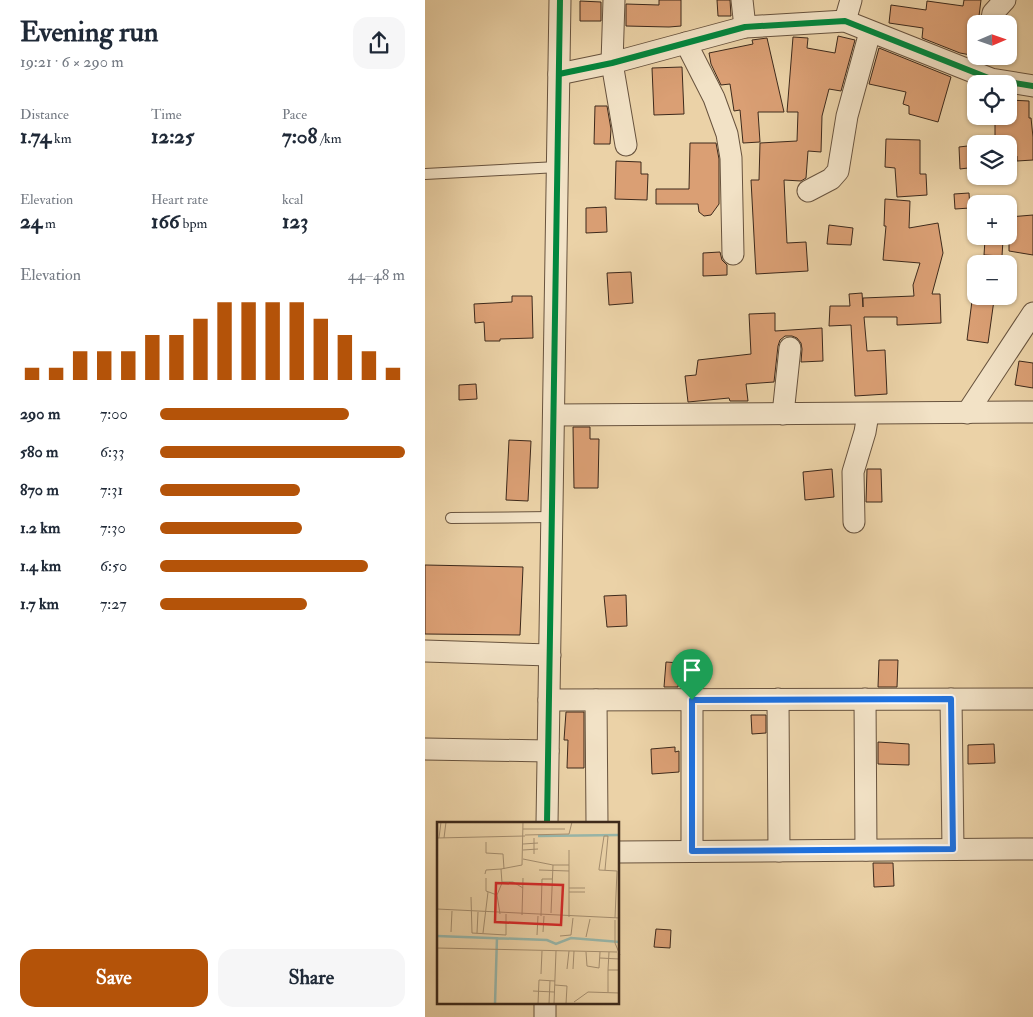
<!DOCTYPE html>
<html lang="en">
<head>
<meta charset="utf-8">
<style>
	body { margin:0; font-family:"IM FELL Double Pica",serif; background:#f6f6f7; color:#1f2937; height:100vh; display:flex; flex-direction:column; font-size:19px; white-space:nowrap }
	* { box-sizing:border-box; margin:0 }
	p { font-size:16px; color:#747a83 }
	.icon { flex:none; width:28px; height:28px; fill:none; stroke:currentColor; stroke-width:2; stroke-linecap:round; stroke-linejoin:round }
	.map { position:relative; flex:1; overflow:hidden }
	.side { display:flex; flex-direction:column; background:#fff; width:425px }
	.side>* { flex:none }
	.needle { width:32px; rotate:88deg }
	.tools { position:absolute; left:542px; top:15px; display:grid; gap:10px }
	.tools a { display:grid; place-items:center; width:50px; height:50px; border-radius:10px; background:#fff; box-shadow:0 1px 4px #0004; font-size:25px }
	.pin { position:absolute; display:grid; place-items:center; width:42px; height:42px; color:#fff; margin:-51px -21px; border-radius:50% 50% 50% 0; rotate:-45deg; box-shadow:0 0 5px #0007 }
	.pin .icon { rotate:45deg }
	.round { display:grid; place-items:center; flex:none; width:52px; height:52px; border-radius:15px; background:#f6f6f7 }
	.overview { display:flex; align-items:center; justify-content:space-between; height:85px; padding:0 20px }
	h1 { font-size:28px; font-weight:700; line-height:38px }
	.metrics { display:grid; grid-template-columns:repeat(3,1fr); gap:8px; height:85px; padding:5px 20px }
	.metrics div { display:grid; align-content:center }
	.metrics b { font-size:21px; font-weight:700 }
	.metrics small { font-size:14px; font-weight:400 }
	.metrics p { font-size:14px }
	.chart { height:140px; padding:10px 20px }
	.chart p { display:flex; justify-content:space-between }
	.chart svg { width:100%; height:90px; margin-top:5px; stroke:#b45309; stroke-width:6 }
	.action { display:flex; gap:10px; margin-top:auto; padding:10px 20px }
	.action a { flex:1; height:58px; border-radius:15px; background:#b45309; color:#fff; font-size:20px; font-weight:700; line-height:58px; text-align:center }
	.action a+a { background:#f6f6f7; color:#1f2937 }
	ul { padding:0 20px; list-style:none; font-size:16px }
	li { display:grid; grid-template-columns:80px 60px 1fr; align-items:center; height:38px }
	li i { height:12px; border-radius:6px; background:#b45309 }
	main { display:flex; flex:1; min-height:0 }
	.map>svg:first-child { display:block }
	.building { fill:#da9f74; stroke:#3d291b }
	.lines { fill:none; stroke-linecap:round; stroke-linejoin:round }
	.lane-casing { stroke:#68533e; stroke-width:12 }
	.street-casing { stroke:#68533e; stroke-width:23 }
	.lane { stroke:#f2e2c6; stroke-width:10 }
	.street { stroke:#f2e2c6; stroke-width:21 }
	.cycleway-casing { stroke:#f2e2c6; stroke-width:9 }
	.cycleway { stroke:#00873e; stroke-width:6 }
	.route-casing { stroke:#fff; stroke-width:10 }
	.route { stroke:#1a73e8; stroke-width:6 }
	.inset-river { fill:none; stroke:#98b7ab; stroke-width:2.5 }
	.inset-road { fill:none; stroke:#a58e6f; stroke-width:1 }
	.view { fill:#d62828; fill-opacity:0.15; stroke:#d62828; stroke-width:2.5 }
	.inset-edge { fill:none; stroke:#3d291b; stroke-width:2.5 }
</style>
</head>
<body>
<main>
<section class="side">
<div class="overview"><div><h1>Evening run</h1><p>19:21 · 6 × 290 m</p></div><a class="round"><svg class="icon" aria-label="share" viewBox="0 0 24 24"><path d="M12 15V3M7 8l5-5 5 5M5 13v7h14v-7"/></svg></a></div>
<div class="metrics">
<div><p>Distance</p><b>1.74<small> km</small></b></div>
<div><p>Time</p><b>12:25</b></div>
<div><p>Pace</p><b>7:08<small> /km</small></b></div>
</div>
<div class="metrics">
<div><p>Elevation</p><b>24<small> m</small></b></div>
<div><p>Heart rate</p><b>166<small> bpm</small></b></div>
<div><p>kcal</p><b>123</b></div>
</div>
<div class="chart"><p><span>Elevation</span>44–48 m</p>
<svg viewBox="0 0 160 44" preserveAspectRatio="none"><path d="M5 44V38M15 44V38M25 44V30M35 44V30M45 44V30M55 44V22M65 44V22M75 44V14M85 44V6M95 44V6M105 44V6M115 44V6M125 44V14M135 44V22M145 44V30M155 44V38"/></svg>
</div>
<ul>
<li><b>290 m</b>7:00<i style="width:77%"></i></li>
<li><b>580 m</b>6:33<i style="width:100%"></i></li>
<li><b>870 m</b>7:31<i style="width:57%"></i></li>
<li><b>1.2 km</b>7:30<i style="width:58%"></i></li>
<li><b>1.4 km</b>6:50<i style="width:85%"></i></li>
<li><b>1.7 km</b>7:27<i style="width:60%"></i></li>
</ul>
<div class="action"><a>Save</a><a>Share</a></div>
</section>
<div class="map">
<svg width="608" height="1017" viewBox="0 0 608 1017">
	<rect width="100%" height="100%" fill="#ebd2a7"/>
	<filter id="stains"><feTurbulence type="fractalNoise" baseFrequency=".004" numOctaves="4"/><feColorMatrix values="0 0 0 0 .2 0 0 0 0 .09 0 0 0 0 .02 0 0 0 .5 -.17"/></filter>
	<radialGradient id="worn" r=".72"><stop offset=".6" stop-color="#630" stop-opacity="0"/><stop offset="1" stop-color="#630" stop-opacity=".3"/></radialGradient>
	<g class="building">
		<path d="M234,0h22v26l-12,1 -43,-1v-22l33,1z"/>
		<path d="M292,0h13l1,16h-13z"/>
		<path d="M539,0h17l-3,24h-2v32l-16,-3 -38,-15 1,-10 -34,-5 2,-18 35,5 1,-9 36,5z"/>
		<path d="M155,1l21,1v19h-21z"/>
		<path d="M413,36l17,4 -14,51 -12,-2 -7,27 -1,36 -13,-1 -2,27 -5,3 -17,-1 3,63 19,-1 2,29 -52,3 -5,-94h8l1,-37 37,-2 1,-29h-11l6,-75 15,1 -1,10 28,5z"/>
		<path d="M342,38l17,74h-26l2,30 -17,1 -3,-33 -6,1 -4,-27 -9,1 -10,-21 -2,-11 44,-9 -1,-4z"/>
		<path d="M454,48l72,29 -13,45 -29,-8v-8l-6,-2 3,-12 -37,-8z"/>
		<path d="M257,67l2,47 -30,1 -2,-47z"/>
		<path d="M584,100l20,1v17h2l2,19v23l-16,1v-5l-8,1v-13h-14v-24h5v-4h9z"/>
		<path d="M170,106h12l4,23 -1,15h-16z"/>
		<path d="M461,139l34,1v34h6l1,21 -30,2 -2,-29 -10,-1z"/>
		<path d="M265,143h26l3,16v45l-8,11 -7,1 -5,-4 -1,-8h-42v-15h33z"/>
		<path d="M551,145v22l-16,2 -1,-22z"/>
		<path d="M191,161l25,1v12h7l-1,26 -32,-1z"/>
		<path d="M544,193l1,15 -15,1 -1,-15z"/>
		<path d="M460,199l25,2 -1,27 29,-5 5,30 -11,41h8l1,29 -44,2v-8h-33l3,34 18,-1 2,44 -32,2 -4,-71 -22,1 1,-20h20l-1,-12 13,-1 1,14v-9l51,-2 -1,-11 7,-22 -37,-3 3,-34h-2z"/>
		<path d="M181,207l1,25 -21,1v-25z"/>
		<path d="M608,215v40l-24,-4v-34z"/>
		<path d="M404,225l24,3 -2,17 -24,-1z"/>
		<path d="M560,240h18l-1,16 -18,-1z"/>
		<path d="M295,252l2,8 5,5v10l-24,1v-23z"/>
		<path d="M206,272l2,31 -24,2 -2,-32z"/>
		<path d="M548,293l3,1v2h8l10,4 -6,43 -21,-3z"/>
		<path d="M87,296h20l1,42 -33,1v2h-15l-1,-19 -9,1 -1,-19 38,-2z"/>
		<path d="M350,313v18l47,-3 1,33 -22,1 1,-13 -1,-6 -4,-5 -5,-2h-7l-5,4 -2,6 -4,36 -28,2 2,17h-18l-1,-3 -41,4 -3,-26 11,-1 2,-15 53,-6 -2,-40z"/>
		<path d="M594,361l14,2v25l-18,-3z"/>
		<path d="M51,384l1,15 -18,1v-15z"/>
		<path d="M148,427h17v12h9l-1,49h-24z"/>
		<path d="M84,440l22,1 -3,60 -22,-1z"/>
		<path d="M407,469l2,28 -29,3 -2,-28z"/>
		<path d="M442,469h14l1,33h-16z"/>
		<path d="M0,565l98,2 -3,68 -95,-1z"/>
		<path d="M201,595l1,31 -20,1 -3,-31z"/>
		<path d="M454,660h19l-1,27h-19z"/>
		<path d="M241,662l14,1 -2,24h-14z"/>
		<path d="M141,712h18v56h-17l1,-28h-4z"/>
		<path d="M326,715h15v18l-14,1z"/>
		<path d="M453,742l31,2v21l-31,-1z"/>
		<path d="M569,744l1,19 -27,1v-19z"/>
		<path d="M250,747v5l4,-1v21l-27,2 -1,-25z"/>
		<path d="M448,863h20l1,23 -20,1z"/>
		<path d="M231,929l15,1 -1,18 -16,-1z"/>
	</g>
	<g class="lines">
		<defs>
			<g id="lane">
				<path d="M0,174l133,-7"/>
				<path d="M26,518l101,-1"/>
			</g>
			<g id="street">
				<path d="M189,0l-2,63 14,82"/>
				<path d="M317,0l3,27"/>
				<path d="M420,21l6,-21"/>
				<path d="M566,24l2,-11 12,-13"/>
				<path d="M261,43l28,55 13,36 4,24 2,96"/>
				<path d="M134,74l53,-11 133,-36 100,-6 146,58 42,7"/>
				<path d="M383,191l23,-12 7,-8 9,-55 23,-84"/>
				<path d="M542,413l66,-100"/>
				<path d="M358,414l7,-66"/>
				<path d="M129,415l479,-3"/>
				<path d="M429,522l-1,-50 12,-40 3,-18"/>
				<path d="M0,651l125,4"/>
				<path d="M353,699l1,152"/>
				<path d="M440,699l1,151"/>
				<path d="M526,699l2,150"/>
				<path d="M124,700l484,-1"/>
				<path d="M171,700l1,123"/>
				<path d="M267,700v151"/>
				<path d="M0,749l123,2"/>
				<path d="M122,823l13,-823"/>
				<path d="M194,852l414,-3"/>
				<path d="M120,1017v-14"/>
			</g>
		</defs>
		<use href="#lane" class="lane-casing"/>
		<use href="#street" class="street-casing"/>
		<use href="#lane" class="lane"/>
		<use href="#street" class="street"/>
		<defs>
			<g id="cycleway">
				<path d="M134,74l53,-11 133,-36 100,-6 146,58 42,7"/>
				<path d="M122,823l13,-823"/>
			</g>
		</defs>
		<use href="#cycleway" class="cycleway-casing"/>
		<use href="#cycleway" class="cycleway"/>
	</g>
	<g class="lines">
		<defs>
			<path id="route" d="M526,699l2,150 -261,2v-151z"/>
		</defs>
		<use href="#route" class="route-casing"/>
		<use href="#route" class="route"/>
	</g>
	<g transform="translate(12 822)">
		<rect width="182" height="182" fill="#ebd2a7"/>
		<path class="inset-river" d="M101,14l82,-1M0,114l110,4 9,4 15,-6 49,4M58,182l2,-67"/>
		<path class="inset-road" d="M86,7h42M88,13l44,-1 3,-12M0,16l88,-2M2,16l2,-16M7,16l2,-16M97,16v16M49,20v11l17,1 1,15M86,22l15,-1M86,28l15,-1M86,37l30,6M102,48l30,1M168,48l3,-34h-4l-5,33v1l18,1 -2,47M48,52l1,-4 15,-1M49,56v13l11,4M65,60h11l10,6M132,66h16M132,70h16M34,75l1,36 34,2v-21M0,87l183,9M114,91l2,-48h16M63,92l-3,-19 5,-12 -1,-14 21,-4 1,-43M85,93l1,-37M104,94l1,-37h10M132,95v-67M178,98v23l5,12M14,110l1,-21M106,110l1,-16M40,111l1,-21M46,111l5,-41M100,113l1,-19M123,114l11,-1 2,-17M149,115l4,-18M0,126l180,4M149,130l1,14 12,2 1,-16M172,130l-1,18h12M163,136l20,1M130,147l2,-18M136,147l1,-18M104,152l1,-23M118,163l12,1 -1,18M96,169l21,1M171,170v-22M137,180l14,-10 32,1M101,182l1,-24 16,1M112,182l1,-23M117,182l2,-53"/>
		<path class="view" d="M59,61l67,2 -2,40 -66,-3z"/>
		<rect width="182" height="182" class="inset-edge"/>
	</g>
	<rect width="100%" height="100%" filter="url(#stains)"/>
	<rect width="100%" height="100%" fill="url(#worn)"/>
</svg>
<div class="tools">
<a><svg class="needle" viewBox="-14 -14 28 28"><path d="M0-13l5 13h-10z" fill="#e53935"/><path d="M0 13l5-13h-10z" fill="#747a83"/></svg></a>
<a><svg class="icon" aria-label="locate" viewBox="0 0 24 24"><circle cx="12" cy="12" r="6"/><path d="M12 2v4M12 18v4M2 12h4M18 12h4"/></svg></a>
<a><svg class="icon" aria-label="layers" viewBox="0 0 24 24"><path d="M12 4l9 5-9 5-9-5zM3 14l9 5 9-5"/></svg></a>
<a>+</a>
<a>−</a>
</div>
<div class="pin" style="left:267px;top:700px;background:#1e9e55"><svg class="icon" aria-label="arrive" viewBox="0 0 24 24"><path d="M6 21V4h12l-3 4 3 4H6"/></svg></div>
</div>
</main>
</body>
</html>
